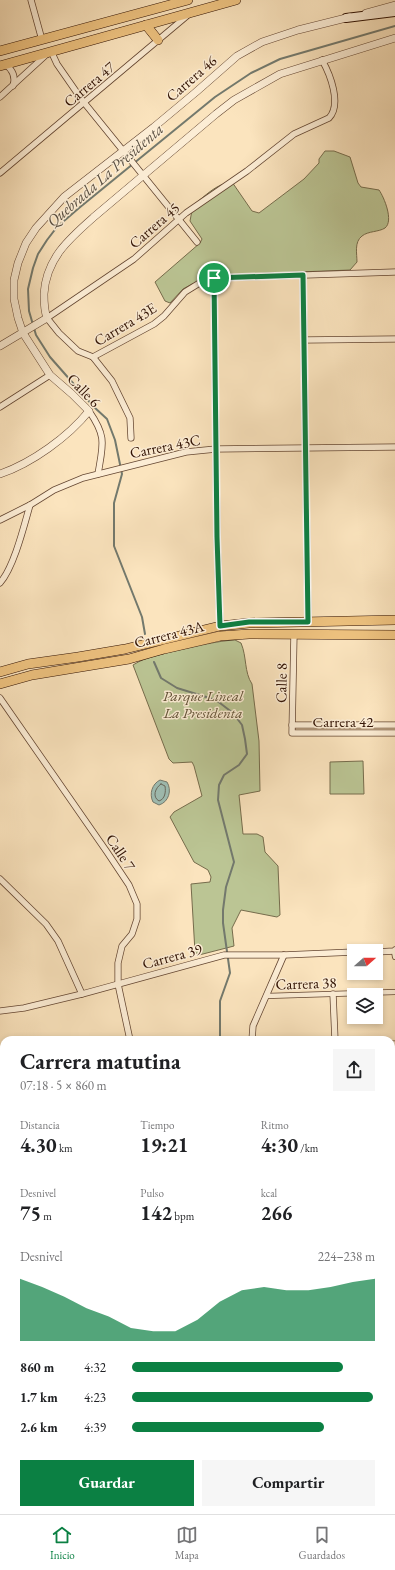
<!DOCTYPE html>
<html lang="es">
<head>
<meta charset="utf-8">
<style>
	body { margin:0; font-family:"EB Garamond",serif; background:#f6f6f6; color:#202124; height:100vh; display:flex; flex-direction:column; font-size:15px; white-space:nowrap }
	* { box-sizing:border-box; margin:0 }
	p { font-size:13px; color:#757577 }
	.icon { flex:none; width:22px; height:22px; fill:none; stroke:currentColor; stroke-width:2; stroke-linecap:round; stroke-linejoin:round }
	.map { position:relative; flex:1; overflow:hidden }
	.side { position:absolute; left:0px; top:1036px; width:395px; height:478px; display:flex; flex-direction:column; background:#fff; border-radius:12px 12px 0 0; box-shadow:0 2px 6px #0003 }
	.side>* { flex:none }
	.needle { width:26px; rotate:69deg }
	.tools { position:absolute; left:347px; top:944px; display:grid; gap:8px }
	.tools a { display:grid; place-items:center; width:36px; height:36px; border-radius:0px; background:#fff; box-shadow:0 2px 6px #0003; font-size:20px }
	.pin { position:absolute; display:grid; place-items:center; width:34px; height:34px; color:#fff; margin:-17px; border:2px solid #fff; border-radius:50%; box-shadow:0 1px 4px #0007 }
	.round { display:grid; place-items:center; flex:none; width:42px; height:42px; border-radius:0px; background:#f6f6f6 }
	.overview { display:flex; align-items:center; justify-content:space-between; height:68px; padding:0 20px }
	h1 { font-size:22px; font-weight:700; line-height:30px }
	.stats { display:grid; grid-template-columns:repeat(3,1fr); gap:6px; height:68px; padding:4px 20px }
	.stats div { display:grid; align-content:center }
	.stats b { font-size:20px; font-weight:700 }
	.stats small { font-size:11px; font-weight:400 }
	.stats p { font-size:11px }
	.chart { height:112px; padding:8px 20px }
	.chart p { display:flex; justify-content:space-between }
	.chart svg { width:100%; height:72px; margin-top:4px; fill:#0b8043; opacity:.7 }
	.action { display:flex; gap:8px; margin-top:auto; padding:8px 20px }
	.action a { flex:1; height:46px; border-radius:0px; background:#0b8043; color:#fff; font-size:16px; font-weight:700; line-height:46px; text-align:center }
	.action a+a { background:#f6f6f6; color:#202124 }
	ul { padding:0 20px; list-style:none; font-size:13px }
	li { display:grid; grid-template-columns:64px 48px 1fr; align-items:center; height:30px }
	li i { height:10px; border-radius:5px; background:#0b8043 }
	.menu { display:flex; justify-content:space-around; align-items:center; height:56px; border-top:1px solid #e0e0e0; background:#fff; font-size:11px; color:#757577 }
	.menu a { display:grid; justify-items:center; gap:2px }
	.menu .selected { color:#0b8043 }
	.map>svg:first-child { display:block }
	.green { fill:#bbc594; stroke:#766c4c }
	.water { fill:#9fbeb4; stroke:#73796d }
	.lines { fill:none; stroke-linecap:round; stroke-linejoin:round }
	.shore { stroke:#68685c; stroke-width:1 }
	.stream { stroke:#73796d; stroke-width:2 }
	.pedestrian-casing { stroke:#644632; stroke-width:6 }
	.minor-casing { stroke:#644632; stroke-width:7 }
	.tertiary-casing { stroke:#644632; stroke-width:8 }
	.secondary-casing { stroke:#311203; stroke-width:10 }
	.primary-casing { stroke:#311203; stroke-width:10 }
	.pedestrian { stroke:#fcedd5; stroke-width:4.5 }
	.minor { stroke:#fcedd5; stroke-width:5.5 }
	.tertiary { stroke:#fcedd5; stroke-width:7 }
	.secondary { stroke:#fcedd5; stroke-width:8 }
	.primary { stroke:#eec27f; stroke-width:9 }
	.route-casing { stroke:#fff; stroke-width:8 }
	.route { stroke:#0b8043; stroke-width:5 }
	.labels { text-anchor:middle; dominant-baseline:central; stroke-width:3; stroke-linejoin:round; paint-order:stroke }
	.street-label { font-size:15px; fill:#311203; stroke:#fcedd5 }
	.park-label { font-size:15px; font-style:italic; fill:#615136; stroke:#fcedd5 }
	.water-label { font-size:16px; font-style:italic; fill:#584e41; stroke:#fcedd5 }
</style>
</head>
<body>
<div class="map">
<svg width="395" height="1514" viewBox="0 0 395 1514">
	<rect width="100%" height="100%" fill="#fbe4be"/>
	<filter id="stains"><feTurbulence type="fractalNoise" baseFrequency=".005" numOctaves="4"/><feColorMatrix values="0 0 0 0 .2 0 0 0 0 .09 0 0 0 0 .02 0 0 0 .5 -.17"/></filter>
	<radialGradient id="worn" r=".72"><stop offset=".6" stop-color="#630" stop-opacity="0"/><stop offset="1" stop-color="#630" stop-opacity=".3"/></radialGradient>
	<g class="green">
		<path d="M325,151h9l16,6 8,26 3,4 18,3c5,7 15,31 6,38 -6,4 -17,3 -23,8 -8,6 -5,18 -5,26l-7,8 -129,5 -29,9 -9,5 -13,14 -5,-2 -10,-19 45,-39 2,-4 -12,-18 3,-16c13,-9 22,-21 39,-23l20,29 7,2 45,-34 15,-16v-4z"/>
		<path d="M235,640l6,3c6,14 3,29 11,41l7,57 1,50 -21,4 4,39h14l6,3 2,15 13,14 2,49 -3,2 -36,-7 -9,18 2,18 -35,9 -4,-3 -4,-68 19,-2 1,-5 -3,-7 -14,-8 -24,-45 4,-5 28,-16 -8,-30 -2,-4 -19,1 -4,-4 -36,-94c14,-9 31,-11 47,-15 19,-4 36,-9 55,-10z"/>
		<path d="M363,761l1,33h-34v-32z"/>
		<path d="M391,1242l4,5v41l-4,5z"/>
	</g>
	<path class="water" d="M160,780l7,2c5,8 2,20 -8,23l-6,-3c-4,-8 -1,-18 7,-22z"/>
	<g class="lines">
		<path class="shore" d="M161,784l4,2c1,6 0,13 -6,15 -7,-4 -4,-13 2,-17z"/>
		<g class="stream">
			<path d="M145,634l-3,-17 -28,-71v-43l8,-29 -7,-34 -8,-21 -13,-12 -44,-50 -14,-22 -7,-24 -1,-22 5,-21 5,-14 9,-14 10,-13 22,-19 136,-111 36,-24 29,-14 115,-33"/>
			<path d="M154,662l7,16 16,10 39,12 17,13 9,12 3,14 2,15 -8,11 -15,10 -5,10 -1,15 16,62 -8,25 -3,23v13l7,50 -10,28v39"/>
			<path d="M391,1284l4,6"/>
			<path d="M56,1514v-4"/>
		</g>
		<defs>
			<g id="pedestrian">
				<path d="M394,951l1,6"/>
				<path d="M266,996l129,-4"/>
				<path d="M391,1218l4,-1"/>
				<path d="M391,1241l4,7"/>
			</g>
			<g id="minor">
				<path d="M31,0l11,40"/>
				<path d="M51,51l6,13 25,36 115,142"/>
				<path d="M5,64c8,6 11,13 8,22"/>
				<path d="M0,97l47,-43"/>
				<path d="M0,173l188,-158"/>
				<path d="M303,275l5,347"/>
				<path d="M214,278l3,259 3,89"/>
				<path d="M304,340l91,-1"/>
				<path d="M93,357l61,-33 10,-8 21,-24 21,-13 8,-1 181,-6"/>
				<path d="M0,407l50,-32"/>
				<path d="M89,411c18,26 14,33 9,63"/>
				<path d="M131,438l-1,-20 -18,-37 -19,-24 -15,-6 -19,-18 -12,-15 87,-59 52,-46 61,-42 47,-37 35,-16c13,-14 1,-44 -7,-58"/>
				<path d="M0,520l30,-15 24,-15 29,-12 103,-26 30,-3 179,-2"/>
				<path d="M0,583c14,-16 24,-57 30,-78"/>
				<path d="M294,634l-2,99h103"/>
				<path d="M0,698l107,154 22,33 8,19v15l-5,15 -10,12 -4,17v21l12,56"/>
				<path d="M292,725h103"/>
				<path d="M0,879l46,45 12,17 24,53"/>
				<path d="M376,952l18,-1 1,-1"/>
				<path d="M333,994l2,46"/>
				<path d="M0,1011l24,-3 58,-14 142,-39h60l70,-3"/>
				<path d="M252,1040l1,-14 31,-71"/>
				<path d="M391,1044h4"/>
				<path d="M391,1086h4"/>
				<path d="M0,1095h4"/>
				<path d="M391,1319v31"/>
				<path d="M0,1379l4,-1"/>
				<path d="M226,1514l4,-4"/>
			</g>
			<g id="tertiary">
				<path d="M366,13l29,-8"/>
				<path d="M0,346l47,-28c-3,-8 -3,-15 -3,-24 2,-36 26,-56 51,-78l121,-102 18,-14 46,-26 115,-36"/>
				<path d="M0,474c32,-11 68,-37 89,-63l-17,-17 -22,-19 -27,-42 -5,-15 -4,-19v-19l4,-17 8,-20 10,-15 28,-31 90,-70 42,-35 41,-36 25,-14 36,-12 52,-13"/>
				<path d="M391,1157h4"/>
				<path d="M391,1301l4,-2"/>
				<path d="M0,1481l4,-1"/>
				<path d="M0,1495l4,-1"/>
			</g>
			<g id="secondary">
				<path d="M346,18l49,-6"/>
				<path d="M391,1468l4,-2"/>
				<path d="M323,1514l3,-4"/>
			</g>
			<g id="primary">
				<path d="M146,25l12,15"/>
				<path d="M0,51l188,-51"/>
				<path d="M0,66l236,-66"/>
				<path d="M0,672l28,-8 50,-7 47,-8 95,-23 29,-3 146,-3"/>
				<path d="M0,684l32,-9 97,-16 35,-10 56,-13 29,-2 146,1"/>
			</g>
		</defs>
		<use href="#pedestrian" class="pedestrian-casing"/>
		<use href="#minor" class="minor-casing"/>
		<use href="#tertiary" class="tertiary-casing"/>
		<use href="#secondary" class="secondary-casing"/>
		<use href="#primary" class="primary-casing"/>
		<use href="#pedestrian" class="pedestrian"/>
		<use href="#minor" class="minor"/>
		<use href="#tertiary" class="tertiary"/>
		<use href="#secondary" class="secondary"/>
		<use href="#primary" class="primary"/>
	</g>
	<g class="lines">
		<defs>
			<path id="route" d="M303,275l5,347h-59l-29,4 -3,-89 -3,-259z"/>
		</defs>
		<use href="#route" class="route-casing"/>
		<use href="#route" class="route"/>
	</g>
	<g class="labels">
		<g class="street-label">
			<text transform="translate(191 78) rotate(-41)">Carrera 46</text>
			<text transform="translate(89 84) rotate(-40)">Carrera 47</text>
			<text transform="translate(154 225) rotate(-41)">Carrera 45</text>
			<text transform="translate(125 324) rotate(-31)">Carrera 43E</text>
			<text transform="translate(84 390) rotate(46)">Calle 6</text>
			<text transform="translate(165 446) rotate(-11)">Carrera 43C</text>
			<text transform="translate(169 634) rotate(-14)">Carrera 43A</text>
			<text transform="translate(281 683) rotate(-89)">Calle 8</text>
			<text x="343" y="721">Carrera 42</text>
			<text transform="translate(121 852) rotate(56)">Calle 7</text>
			<text transform="translate(172 956) rotate(-15)">Carrera 39</text>
			<text transform="translate(306 983) rotate(-2)">Carrera 38</text>
		</g>
		<g class="park-label">
			<text x="203" y="695">Parque Lineal<tspan x="203" dy="17">La Presidenta</tspan></text>
		</g>
		<g class="water-label">
			<text transform="translate(105 175) rotate(-41)">Quebrada La Presidenta</text>
		</g>
	</g>
	<rect width="100%" height="100%" filter="url(#stains)"/>
	<rect width="100%" height="100%" fill="url(#worn)"/>
</svg>
<div class="tools">
<a><svg class="needle" viewBox="-14 -14 28 28"><path d="M0-13l5 13h-10z" fill="#e53935"/><path d="M0 13l5-13h-10z" fill="#757577"/></svg></a>
<a><svg class="icon" aria-label="layers" viewBox="0 0 24 24"><path d="M12 4l9 5-9 5-9-5zM3 14l9 5 9-5"/></svg></a>
</div>
<div class="pin" style="left:214px;top:278px;background:#1e9e55"><svg class="icon" aria-label="arrive" viewBox="0 0 24 24"><path d="M6 21V4h12l-3 4 3 4H6"/></svg></div>
<section class="side">
<div class="overview"><div><h1>Carrera matutina</h1><p>07:18 · 5 × 860 m</p></div><a class="round"><svg class="icon" aria-label="share" viewBox="0 0 24 24"><path d="M12 15V3M7 8l5-5 5 5M5 13v7h14v-7"/></svg></a></div>
<div class="stats">
<div><p>Distancia</p><b>4.30<small> km</small></b></div>
<div><p>Tiempo</p><b>19:21</b></div>
<div><p>Ritmo</p><b>4:30<small> /km</small></b></div>
</div>
<div class="stats">
<div><p>Desnivel</p><b>75<small> m</small></b></div>
<div><p>Pulso</p><b>142<small> bpm</small></b></div>
<div><p>kcal</p><b>266</b></div>
</div>
<div class="chart"><p><span>Desnivel</span>224–238 m</p>
<svg viewBox="0 0 160 44" preserveAspectRatio="none"><path d="M0 44V6L10 11L20 17L30 24L40 29L50 36L60 38L70 38L80 31L90 20L100 13L110 11L120 13L130 13L140 11L150 8L160 6V44z"/></svg>
</div>
<ul>
<li><b>860 m</b>4:32<i style="width:87%"></i></li>
<li><b>1.7 km</b>4:23<i style="width:99%"></i></li>
<li><b>2.6 km</b>4:39<i style="width:79%"></i></li>
</ul>
<div class="action"><a>Guardar</a><a>Compartir</a></div>
</section>
</div>
<nav class="menu">
<a class="selected"><svg class="icon" aria-label="home" viewBox="0 0 24 24"><path d="M3 11l9-7 9 7M6 9v11h12V9"/></svg>Inicio</a>
<a><svg class="icon" aria-label="map" viewBox="0 0 24 24"><path d="M3 6l6-2 6 2 6-2v14l-6 2-6-2-6 2zM9 4v14M15 6v14"/></svg>Mapa</a>
<a><svg class="icon" aria-label="saved" viewBox="0 0 24 24"><path d="M7 4h10v16l-5-4-5 4z"/></svg>Guardados</a>
</nav>
</body>
</html>
